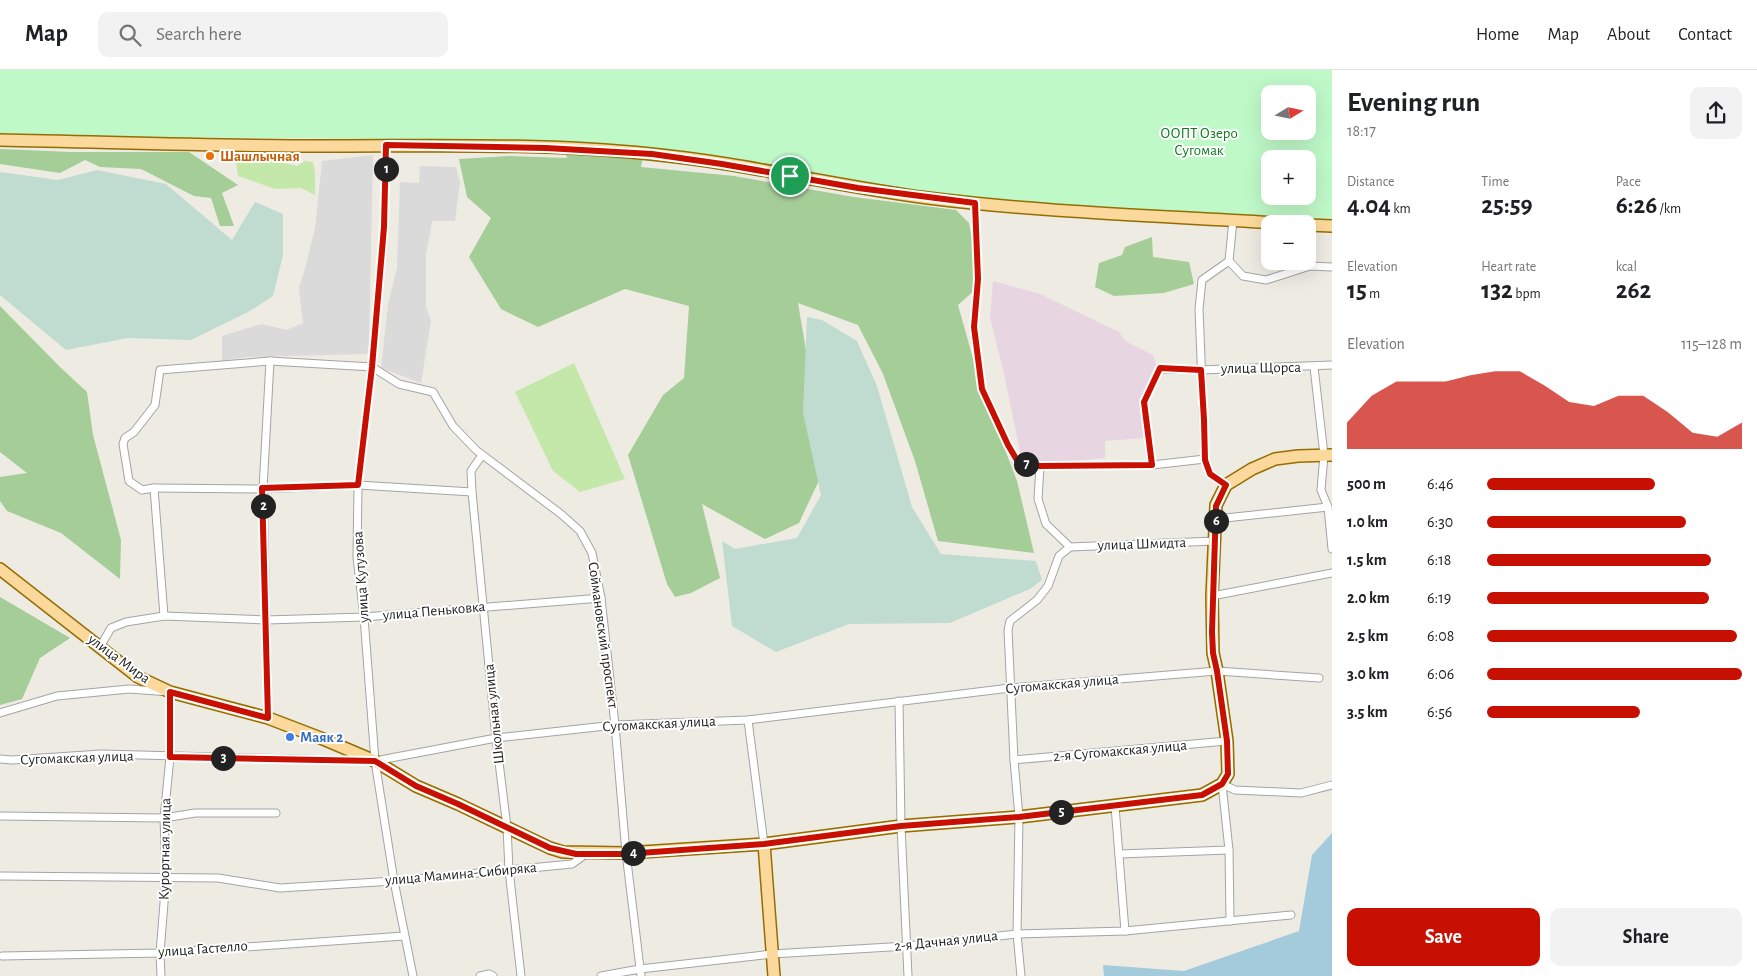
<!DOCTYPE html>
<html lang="en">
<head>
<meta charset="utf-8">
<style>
	body { margin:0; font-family:"Alegreya Sans",sans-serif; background:#f2f2f2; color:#202124; height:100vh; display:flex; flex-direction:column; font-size:19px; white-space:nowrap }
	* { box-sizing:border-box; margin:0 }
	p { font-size:16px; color:#757577 }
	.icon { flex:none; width:28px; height:28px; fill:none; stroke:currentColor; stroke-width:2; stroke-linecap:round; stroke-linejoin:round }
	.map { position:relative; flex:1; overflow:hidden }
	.sheet { display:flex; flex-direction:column; background:#fff; width:425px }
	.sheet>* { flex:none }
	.needle { width:32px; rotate:80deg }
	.buttons { position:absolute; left:1261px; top:15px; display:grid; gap:10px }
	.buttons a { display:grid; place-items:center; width:55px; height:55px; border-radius:10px; background:#fff; box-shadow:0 5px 20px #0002; font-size:25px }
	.pin { position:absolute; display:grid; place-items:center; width:42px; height:42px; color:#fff; margin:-21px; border:2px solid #fff; border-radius:50%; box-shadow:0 1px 5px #0007 }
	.km { position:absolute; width:25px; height:25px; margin:-12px; border-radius:50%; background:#222; color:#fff; font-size:14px; line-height:25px; text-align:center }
	.round { display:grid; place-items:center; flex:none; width:52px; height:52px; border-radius:10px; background:#f2f2f2 }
	.head { display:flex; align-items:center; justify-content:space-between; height:85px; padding:0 15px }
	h1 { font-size:28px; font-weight:600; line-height:38px }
	.stats { display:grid; grid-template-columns:repeat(3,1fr); gap:8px; height:85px; padding:5px 15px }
	.stats div { display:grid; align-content:center }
	.stats b { font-size:25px; font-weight:600 }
	.stats small { font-size:14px; font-weight:400 }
	.stats p { font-size:14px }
	.chart { height:140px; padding:10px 15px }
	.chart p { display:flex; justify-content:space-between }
	.chart svg { width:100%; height:90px; margin-top:5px; fill:#c81002; opacity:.7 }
	.cta { display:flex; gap:10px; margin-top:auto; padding:10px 15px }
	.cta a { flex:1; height:58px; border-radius:10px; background:#c81002; color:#fff; font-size:20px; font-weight:600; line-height:58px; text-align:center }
	.cta a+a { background:#f2f2f2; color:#202124 }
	ul { padding:0 15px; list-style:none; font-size:16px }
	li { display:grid; grid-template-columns:80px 60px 1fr; align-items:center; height:38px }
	li i { height:12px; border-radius:6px; background:#c81002 }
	header { display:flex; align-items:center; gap:30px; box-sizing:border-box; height:70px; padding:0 25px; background:#fff; border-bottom:1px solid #e0e0e0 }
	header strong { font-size:24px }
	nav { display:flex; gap:28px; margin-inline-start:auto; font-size:18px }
	.search { width:350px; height:45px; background:#f2f2f2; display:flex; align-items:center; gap:12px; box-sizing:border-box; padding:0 18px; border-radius:10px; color:#757577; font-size:19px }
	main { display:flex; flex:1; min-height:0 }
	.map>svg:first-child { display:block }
	.residential { fill:#dbdada }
	.industrial { fill:#e7d5e2 }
	.grass { fill:#c4e8a9 }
	.forest { fill:#a4cd98 }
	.wetland { fill:#c0dcd1 }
	.park { fill:#bff9c8; fill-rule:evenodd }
	.water { fill:#a3cbdc }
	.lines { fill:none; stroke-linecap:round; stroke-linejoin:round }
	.minor-casing { stroke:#a4a4a4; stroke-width:9 }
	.primary-casing { stroke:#946e02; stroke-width:14 }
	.minor { stroke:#fff; stroke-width:7 }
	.primary { stroke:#fbd89b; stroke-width:11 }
	.route-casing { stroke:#fff; stroke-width:10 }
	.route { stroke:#c81002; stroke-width:6 }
	.food-dot { fill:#e8710a; stroke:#fff; stroke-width:2 }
	.shop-dot { fill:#3f7fe0; stroke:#fff; stroke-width:2 }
	.labels { text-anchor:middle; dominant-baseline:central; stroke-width:4; stroke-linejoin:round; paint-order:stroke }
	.park-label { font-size:15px; fill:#0c7a1d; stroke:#fff }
	.food-label { font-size:15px; font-weight:bold; fill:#c56008; stroke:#fff; text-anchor:start }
	.street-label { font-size:15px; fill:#1d1d1d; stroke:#fff }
	.shop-label { font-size:15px; font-weight:bold; fill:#366cbe; stroke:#fff; text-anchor:start }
</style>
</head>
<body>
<header>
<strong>Map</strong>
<div class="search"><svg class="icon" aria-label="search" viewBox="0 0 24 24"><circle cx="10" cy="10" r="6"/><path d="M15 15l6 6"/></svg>Search here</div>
<nav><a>Home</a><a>Map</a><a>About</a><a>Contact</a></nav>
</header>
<main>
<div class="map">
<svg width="1332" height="906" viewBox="0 0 1332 906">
	<rect width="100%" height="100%" fill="#eeebe3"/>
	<g class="residential">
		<path d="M373,85l-4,187 -2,12 -121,3 -24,4v-25l39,-12 26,6 16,-7 -4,-35 7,-23 9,-37 7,-67z"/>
		<path d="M420,96l36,1 4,16 -5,38h-23l-6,34v52l5,14 -10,62 -40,-15 7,-64 9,-36 3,-86 19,1z"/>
	</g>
	<path class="industrial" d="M993,211l47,13 79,38 6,9 28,14 5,14 -15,30 3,39 -41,3v17l-60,6 -24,-8 -17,-82 -14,-56z"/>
	<g class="grass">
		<path d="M268,89l29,7 8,-5 8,1 2,10v23l-14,-7 -26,1 -37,-13 -2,-14z"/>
		<path d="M574,293l51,116 -45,13 -27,-21 -38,-79z"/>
	</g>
	<g class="forest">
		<path d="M647,66l-6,31 93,9 120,21 102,13 13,13 4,22 3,44 -18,16 23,82 36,94 17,72 -96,-12 -23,-80 -32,-87 -25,-49 -60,-22 13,77 10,96 -22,47 -34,16 -63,-35 18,74 -29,15 -16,4 -8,-13 -39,-129 35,-60 21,-17 5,-72 -64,-17 -87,38 -37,-18 -32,-52 22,-39 -24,-21 -8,-38 50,-3 58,2 -5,-17z"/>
		<path d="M0,79l71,3h118l49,33 -16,8 12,33h-14l-9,-28 -17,-2 -53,-27 -41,-2 -15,-7 -25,13 -60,-9z"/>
		<path d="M1152,167l1,20 36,5 5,22 -30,9 -50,3 -19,-9 4,-24 23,-8 3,-8z"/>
		<path d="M0,236l60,61 27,25 6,43 28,105 -1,39 -59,-46 -54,-22 -7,-10v-24l27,-4 -27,-21z"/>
		<path d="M0,527l70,41 -30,20 -18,41 -22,6z"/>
	</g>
	<g class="wetland">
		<path d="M97,100l69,14 66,56 23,-38 28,12v41l-10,41 -23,15 -59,29 -63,-2 -62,12 -66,-55v-123l58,8z"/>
		<path d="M807,247l15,3 35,21 20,45 35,121 29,47 95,7 6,19 -12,9 -80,34 -101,1 -73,28 -44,-26 -10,-85 13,8 62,-11 24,-43 -18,-82z"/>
	</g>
	<path class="park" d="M0,0h1332v150l-251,-12 -107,-9 -430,-55 -237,-6 -307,-2zM1270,24h38v37h-38zM1270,89h38v37h-38z"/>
	<path class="water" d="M1332,763v143h-228l-1,-11 81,6 115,-40 13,-76z"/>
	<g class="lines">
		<defs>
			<g id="minor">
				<path d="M386,75l-2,82 -12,140 -14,118 -1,72 7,60 11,144 19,120 19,95"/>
				<path d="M975,133l3,76 -4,48 8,62 26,56 10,18 22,3 -2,33 8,25 24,23 -11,9 -11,30 -11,14 -27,21 -2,9 6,130 5,57 -2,117 4,42"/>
				<path d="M1229,191l14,15 23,4 44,-14 22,1"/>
				<path d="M1314,297l10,88 -3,35 7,17 4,42"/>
				<path d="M482,385l-11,16 1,21 24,246 11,89 2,43 12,106"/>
				<path d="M1205,389l-6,-150 3,-29 27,-19 4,-41"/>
				<path d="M1152,395l-8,-63 16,-33 41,1 131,-5"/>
				<path d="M1040,396l112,-1 53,-6 5,15 16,11"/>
				<path d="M154,418l109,1 95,-4 114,7"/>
				<path d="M1216,449l112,-12"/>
				<path d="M1070,477l145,-6"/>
				<path d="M1212,526l120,-23"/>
				<path d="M164,546l-10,-128 -12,2 -13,-9 -6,-37 2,-6 9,-6 21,-27 5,-35 110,-9 102,6 27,17 34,8 20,34 23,24 85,64 19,17 12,22 9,45 14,127 11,128 15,123"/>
				<path d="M100,577l11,-19 15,-6 38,-6 102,4 98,-3 237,-19"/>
				<path d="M899,631l2,125 7,150"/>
				<path d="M0,643l57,-17 72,-7 41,3v65l-6,61 2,60 -6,75 1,23"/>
				<path d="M268,648l-5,-229 7,-128"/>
				<path d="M748,650l16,124"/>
				<path d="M0,689l12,1 89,-6 274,7 121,-23 119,-13 133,-5 262,-32 207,-17 102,7"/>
				<path d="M1014,690l213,-19"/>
				<path d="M1222,714l7,66 1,71"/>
				<path d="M1222,714l13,6 66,3 31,-8"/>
				<path d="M1115,736l10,125"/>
				<path d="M0,746l164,2 31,-5h81"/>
				<path d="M1119,784l110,-4"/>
				<path d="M0,806l218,2 62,10 114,-7 178,-17 14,-10"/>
				<path d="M2,886l158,-3 244,-17"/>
				<path d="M480,906l9,-2 4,2"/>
				<path d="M601,906l39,-7 132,-15 135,-8 110,-12 108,-3 166,-16"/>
			</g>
			<g id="primary">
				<path d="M0,70c109,2 217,6 326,6 108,0 217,-3 325,8 93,9 184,32 277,44 120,15 243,18 364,26"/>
				<path d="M1308,155l24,1"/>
				<path d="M0,499l138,108 32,15 98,26 55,21 52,22 41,25 42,18 92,44 13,4 63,1 138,-9 137,-18 118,-9 183,-22 20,-11 6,-10 -1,-33 -10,-70 -4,-18 -1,-57 4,-91 10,-20 26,-16 23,-10 23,-3 34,-1"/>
				<path d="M764,774l10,132"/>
			</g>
		</defs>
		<use href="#minor" class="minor-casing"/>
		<use href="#primary" class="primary-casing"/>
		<use href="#minor" class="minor"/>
		<use href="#primary" class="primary"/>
	</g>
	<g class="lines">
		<defs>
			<path id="route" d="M386,75l160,3 106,6 70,10 136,24 117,15 3,76 -4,48 8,62 26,56 10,17 22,4 112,-1 -8,-63 16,-34 41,2 3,50 1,40 5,14 16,11 -10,21 -4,126 1,21 4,18 10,70 1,33 -6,10 -20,11 -183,22 -118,9 -137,18 -138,10h-50l-26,-6 -92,-44 -42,-18 -41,-25 -205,-4v-65l98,26 -6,-230 96,-3 14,-118 12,-140z"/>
		</defs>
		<use href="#route" class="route-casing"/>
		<use href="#route" class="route"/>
	</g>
	<circle class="food-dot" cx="210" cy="86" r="5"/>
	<circle class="shop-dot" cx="290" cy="667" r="5"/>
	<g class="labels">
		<g class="park-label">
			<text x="1199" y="63">ООПТ Озеро<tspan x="1199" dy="17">Сугомак</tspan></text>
		</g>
		<g class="food-label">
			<text x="220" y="86">Шашлычная</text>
		</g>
		<g class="street-label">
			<text transform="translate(1261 298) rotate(-1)">улица Щорса</text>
			<text transform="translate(1142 474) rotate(-2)">улица Шмидта</text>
			<text transform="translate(361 507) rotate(-94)">улица Кутузова</text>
			<text transform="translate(434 541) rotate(-5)">улица Пеньковка</text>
			<text transform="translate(603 565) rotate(82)">Соймановский проспект</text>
			<text transform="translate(119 589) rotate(36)">улица Мира</text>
			<text transform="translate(1062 614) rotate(-5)">Сугомакская улица</text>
			<text transform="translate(494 644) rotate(-96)">Школьная улица</text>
			<text transform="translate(659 654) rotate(-3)">Сугомакская улица</text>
			<text transform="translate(1120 681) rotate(-5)">2-я Сугомакская улица</text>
			<text transform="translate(77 688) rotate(-2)">Сугомакская улица</text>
			<text transform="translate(165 779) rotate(-89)">Курортная улица</text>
			<text transform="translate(461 804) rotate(-5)">улица Мамина-Сибиряка</text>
			<text transform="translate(946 871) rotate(-6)">2-я Дачная улица</text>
			<text transform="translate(203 879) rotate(-4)">улица Гастелло</text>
		</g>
		<g class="shop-label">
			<text x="300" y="667">Маяк 2</text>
		</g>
	</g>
</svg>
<div class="buttons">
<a><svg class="needle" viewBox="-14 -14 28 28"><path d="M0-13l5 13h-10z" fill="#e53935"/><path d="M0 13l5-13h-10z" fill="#757577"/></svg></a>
<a>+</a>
<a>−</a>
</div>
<div class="pin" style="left:790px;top:106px;background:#1e9e55"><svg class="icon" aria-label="arrive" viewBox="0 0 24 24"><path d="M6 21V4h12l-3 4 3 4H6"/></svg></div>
<b class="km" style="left:386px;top:99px">1</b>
<b class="km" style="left:263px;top:436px">2</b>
<b class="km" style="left:223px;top:688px">3</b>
<b class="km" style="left:633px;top:783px">4</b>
<b class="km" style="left:1061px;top:742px">5</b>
<b class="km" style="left:1216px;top:451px">6</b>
<b class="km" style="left:1026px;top:394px">7</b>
</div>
<section class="sheet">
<div class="head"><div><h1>Evening run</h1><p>18:17</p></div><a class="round"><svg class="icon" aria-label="share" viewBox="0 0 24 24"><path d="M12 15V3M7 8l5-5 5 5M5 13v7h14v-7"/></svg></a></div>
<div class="stats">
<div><p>Distance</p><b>4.04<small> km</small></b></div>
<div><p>Time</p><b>25:59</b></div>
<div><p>Pace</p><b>6:26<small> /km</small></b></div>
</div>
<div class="stats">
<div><p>Elevation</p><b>15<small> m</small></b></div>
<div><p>Heart rate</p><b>132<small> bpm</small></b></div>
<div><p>kcal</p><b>262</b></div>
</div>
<div class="chart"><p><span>Elevation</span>115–128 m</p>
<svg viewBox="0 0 160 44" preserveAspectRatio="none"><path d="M0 44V31L10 18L20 11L30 11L40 11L50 8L60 6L70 6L80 13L90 21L100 23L110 18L120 18L130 26L140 36L150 38L160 31V44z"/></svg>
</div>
<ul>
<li><b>500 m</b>6:46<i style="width:66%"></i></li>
<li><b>1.0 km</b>6:30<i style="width:78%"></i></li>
<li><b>1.5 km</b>6:18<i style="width:88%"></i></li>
<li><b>2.0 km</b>6:19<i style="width:87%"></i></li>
<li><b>2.5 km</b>6:08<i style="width:98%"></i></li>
<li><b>3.0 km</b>6:06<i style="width:100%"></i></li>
<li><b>3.5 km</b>6:56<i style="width:60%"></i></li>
</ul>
<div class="cta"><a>Save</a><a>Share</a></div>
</section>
</main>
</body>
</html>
